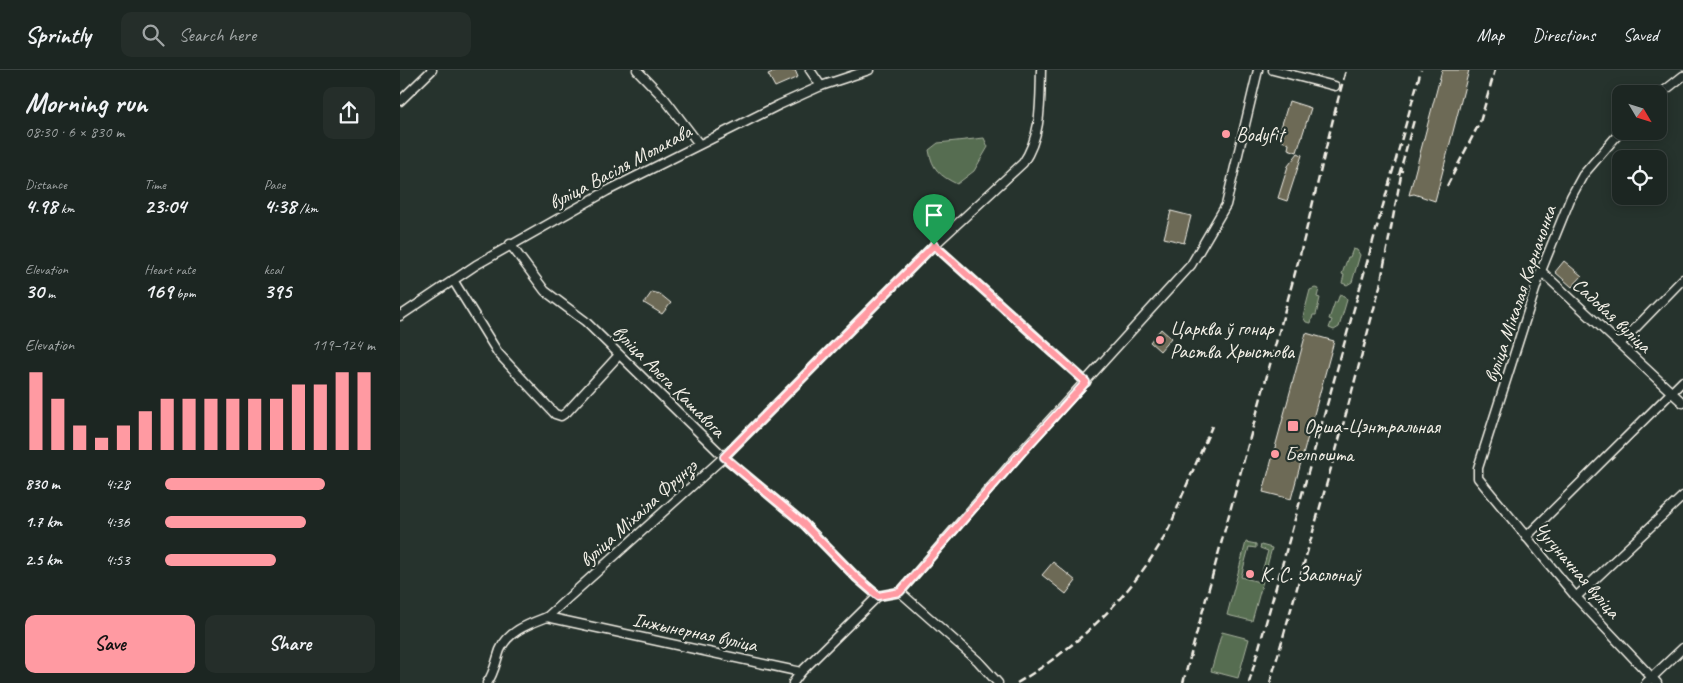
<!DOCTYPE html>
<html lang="en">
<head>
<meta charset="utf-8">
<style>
	body { margin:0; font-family:Caveat,sans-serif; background:#252e2a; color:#f1f3f6; height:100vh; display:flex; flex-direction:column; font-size:19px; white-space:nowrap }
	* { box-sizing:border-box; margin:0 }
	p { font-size:16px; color:#a0a5a5 }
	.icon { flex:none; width:28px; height:28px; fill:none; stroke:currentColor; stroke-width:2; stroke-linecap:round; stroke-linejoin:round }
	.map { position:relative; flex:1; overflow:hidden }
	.drawer { display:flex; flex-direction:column; background:#1c2622; width:400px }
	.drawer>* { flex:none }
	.needle { width:32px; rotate:128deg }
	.tools { position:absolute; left:1212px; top:15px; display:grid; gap:10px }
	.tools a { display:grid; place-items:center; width:55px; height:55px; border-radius:10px; background:#1c2622; box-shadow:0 2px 12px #0003,0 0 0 1px #3a4340; font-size:25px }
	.pin { position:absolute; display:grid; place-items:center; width:42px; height:42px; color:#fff; margin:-51px -21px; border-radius:50% 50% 50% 0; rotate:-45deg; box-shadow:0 0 5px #0007 }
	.pin .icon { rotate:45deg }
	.round { display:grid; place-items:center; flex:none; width:52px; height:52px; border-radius:10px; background:#252e2a }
	.summary { display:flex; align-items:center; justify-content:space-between; height:85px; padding:0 25px }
	h1 { font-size:28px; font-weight:700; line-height:38px }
	.figures { display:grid; grid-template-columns:repeat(3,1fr); gap:8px; height:85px; padding:5px 25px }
	.figures div { display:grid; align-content:center }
	.figures b { font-size:21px; font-weight:700 }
	.figures small { font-size:14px; font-weight:400 }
	.figures p { font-size:14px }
	.chart { height:140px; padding:10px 25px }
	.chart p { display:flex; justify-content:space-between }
	.chart svg { width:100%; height:90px; margin-top:5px; stroke:#ff9aa2; stroke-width:6 }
	.primary-button { display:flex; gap:10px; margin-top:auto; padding:10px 25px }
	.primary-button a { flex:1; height:58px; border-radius:10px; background:#ff9aa2; color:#111; font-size:20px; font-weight:700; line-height:58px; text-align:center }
	.primary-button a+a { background:#252e2a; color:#f1f3f6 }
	ul { padding:0 25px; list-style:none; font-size:16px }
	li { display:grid; grid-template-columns:80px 60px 1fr; align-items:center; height:38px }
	li i { height:12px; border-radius:6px; background:#ff9aa2 }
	header { display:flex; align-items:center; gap:30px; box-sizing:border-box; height:70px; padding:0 25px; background:#1c2622; border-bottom:1px solid #3a4340 }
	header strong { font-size:24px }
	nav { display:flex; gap:28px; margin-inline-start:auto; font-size:18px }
	.search { width:350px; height:45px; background:#252e2a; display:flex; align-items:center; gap:12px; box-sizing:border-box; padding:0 18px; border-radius:10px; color:#a0a5a5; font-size:19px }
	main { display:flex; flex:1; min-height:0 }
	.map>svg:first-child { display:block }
	.green { fill:#566d51; stroke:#a5af9c }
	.building { fill:#6d6a56; stroke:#f4f1e8 }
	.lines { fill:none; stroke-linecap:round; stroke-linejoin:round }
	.minor-casing { stroke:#f4f1e8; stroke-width:11 }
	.minor { stroke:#26332d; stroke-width:8 }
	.rail { stroke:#f4f1e8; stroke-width:2.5; stroke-dasharray:8 4; stroke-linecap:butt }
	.route-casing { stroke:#fff; stroke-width:10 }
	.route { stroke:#ff9aa2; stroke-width:6 }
	.poi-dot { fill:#ff9aa2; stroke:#26332d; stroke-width:2 }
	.labels { text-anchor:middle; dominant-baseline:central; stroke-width:4.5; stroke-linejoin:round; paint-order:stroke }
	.poi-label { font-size:20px; fill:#f4f1e8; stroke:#26332d; text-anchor:start }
	.street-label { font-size:20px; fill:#f4f1e8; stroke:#26332d }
</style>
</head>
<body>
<header>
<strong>Sprintly</strong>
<div class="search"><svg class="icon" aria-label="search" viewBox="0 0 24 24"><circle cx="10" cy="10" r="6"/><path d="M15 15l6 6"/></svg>Search here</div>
<nav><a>Map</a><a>Directions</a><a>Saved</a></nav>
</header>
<main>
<section class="drawer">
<div class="summary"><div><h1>Morning run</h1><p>08:30 · 6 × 830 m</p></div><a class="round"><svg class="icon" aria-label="share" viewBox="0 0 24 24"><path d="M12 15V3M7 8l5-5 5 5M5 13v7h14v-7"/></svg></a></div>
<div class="figures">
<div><p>Distance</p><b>4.98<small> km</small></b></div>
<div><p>Time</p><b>23:04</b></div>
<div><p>Pace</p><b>4:38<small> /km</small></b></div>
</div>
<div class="figures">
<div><p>Elevation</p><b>30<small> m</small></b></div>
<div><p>Heart rate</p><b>169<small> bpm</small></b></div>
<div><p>kcal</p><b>395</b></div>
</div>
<div class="chart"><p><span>Elevation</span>119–124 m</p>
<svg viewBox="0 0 160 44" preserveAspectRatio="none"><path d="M5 44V6M15 44V19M25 44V32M35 44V38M45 44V32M55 44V25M65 44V19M75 44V19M85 44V19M95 44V19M105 44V19M115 44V19M125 44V12M135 44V12M145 44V6M155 44V6"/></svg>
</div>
<ul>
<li><b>830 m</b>4:28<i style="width:76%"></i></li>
<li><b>1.7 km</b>4:36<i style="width:67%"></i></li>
<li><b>2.5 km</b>4:53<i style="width:53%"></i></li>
</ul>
<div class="primary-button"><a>Save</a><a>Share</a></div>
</section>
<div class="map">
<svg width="1283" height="613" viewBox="0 0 1283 613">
	<rect width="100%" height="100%" fill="#26332d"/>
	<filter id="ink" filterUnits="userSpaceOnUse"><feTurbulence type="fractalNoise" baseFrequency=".02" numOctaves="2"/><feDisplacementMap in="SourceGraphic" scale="10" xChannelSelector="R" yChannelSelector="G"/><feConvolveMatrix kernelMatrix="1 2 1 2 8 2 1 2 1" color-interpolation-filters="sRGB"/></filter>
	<g filter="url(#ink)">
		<g class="green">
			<path d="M584,68l4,9 -14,24 -17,13c-17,-8 -25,-15 -28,-34l9,-7z"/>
			<path d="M953,179l4,1 3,5 -8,27 -5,3 -5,-2 2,-8 -2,-1 6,-17h2z"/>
			<path d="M915,218l4,1 -2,8 3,1 -4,17h-3l-2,8 -5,-1 -3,-5 7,-27z"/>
			<path d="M940,224l4,2 3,4 -8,27 -5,3 -5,-2 3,-8 -3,-1 6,-17h2z"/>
			<path d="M846,472l10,2v4l-7,-1 -8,30 18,5 9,-31 -8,-3 1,-3 11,3 -20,73 -25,-6z"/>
			<path d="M822,562l27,7 -11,39 -27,-7z"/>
		</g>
		<g class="building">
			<path d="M377,0h18l3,7 -23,10 -7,-13z"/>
			<path d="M1042,0h27l-34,131 -21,-7 -5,1z"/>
			<path d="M889,31l22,7 -14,44 -9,-3 1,-5 -7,-3 -3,-7z"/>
			<path d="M898,83l4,2 -15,46 -9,-3 10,-32z"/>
			<path d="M771,141l20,5 -7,27 -20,-5z"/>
			<path d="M1164,191l18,15 -10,11 -17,-15z"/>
			<path d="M252,222l8,2 11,9 -9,11 -18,-11z"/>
			<path d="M761,259l10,9 -11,13 -10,-9z"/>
			<path d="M906,263l28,8 -43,158 -28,-7z"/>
			<path d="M653,492l23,19 -10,13 -24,-19z"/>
		</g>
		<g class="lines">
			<defs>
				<g id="minor">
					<path d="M237,0l27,28 35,46"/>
					<path d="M410,0l11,16"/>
					<path d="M873,0l62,16"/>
					<path d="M1259,25l24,-19"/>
					<path d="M0,31l32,-31"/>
					<path d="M1221,61l-38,44 -12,22 -30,74 -63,197v10l98,119 81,86"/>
					<path d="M110,174l35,47 40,30 139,136 79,66 53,54 22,19"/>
					<path d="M534,175l152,137"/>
					<path d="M1141,201l142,132"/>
					<path d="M53,210l45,73 57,61 6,2 6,-4 52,-57"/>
					<path d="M0,246l76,-51 131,-74 172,-86 42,-19 48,-16"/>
					<path d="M1220,274l63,-65"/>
					<path d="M1126,467l157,-156"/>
					<path d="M500,522l123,-142 168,-185 35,-60 32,-135"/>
					<path d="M500,522l78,69 20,22"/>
					<path d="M1176,527l107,-101"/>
					<path d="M147,547l177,-160 204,-206 95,-88c19,-28 17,-60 18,-93"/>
					<path d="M87,613c7,-9 9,-22 13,-33 8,-19 29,-26 47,-33l254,55 77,-76 22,-4"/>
					<path d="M393,613l8,-11"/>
					<path d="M1246,613l37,-35"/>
				</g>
			</defs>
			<use href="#minor" class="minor-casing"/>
			<use href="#minor" class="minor"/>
			<g class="rail">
				<path d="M999,105l15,-55"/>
				<path d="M1047,116l33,-64 15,-52"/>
				<path d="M617,613c59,-35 110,-83 145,-142 9,-14 14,-30 20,-45 10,-23 20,-47 30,-70"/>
				<path d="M783,613l115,-421c17,-64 30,-128 48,-192"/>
				<path d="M849,613l172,-613"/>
				<path d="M870,613l69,-243 41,-154 22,-116"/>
			</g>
		</g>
	</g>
	<g class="lines" filter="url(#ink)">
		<defs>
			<path id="route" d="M534,175l152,137 -62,68 -124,142 -22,4 -22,-19 -53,-54 -79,-66z"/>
		</defs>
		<use href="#route" class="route-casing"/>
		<use href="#route" class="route"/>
	</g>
	<g class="poi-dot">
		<circle cx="826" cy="64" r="5"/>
		<circle cx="760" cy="270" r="5"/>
		<rect x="887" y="350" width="12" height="12" rx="2.5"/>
		<circle cx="875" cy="384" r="5"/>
		<circle cx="850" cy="504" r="5"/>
	</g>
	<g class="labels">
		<g class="poi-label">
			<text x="836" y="64">Bodyfit</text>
			<text x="770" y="258">Царква ў гонар<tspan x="770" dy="23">Раства Хрыстова</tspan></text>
			<text x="904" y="356">Орша-Цэнтральная</text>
			<text x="885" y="384">Белпошта</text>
			<text x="860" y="504">К. С. Заслонаў</text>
		</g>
		<g class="street-label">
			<text transform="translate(220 97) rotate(-28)">вуліца Васіля Молакава</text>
			<text transform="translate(1120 224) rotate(-71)">вуліца Мікалая Карначонка</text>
			<text transform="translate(1212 245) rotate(43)">Садовая вуліца</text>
			<text transform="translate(269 311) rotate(45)">вуліца Алега Кашавога</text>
			<text transform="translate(238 443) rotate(-42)">вуліца Міхаіла Фрунзэ</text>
			<text transform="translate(1177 500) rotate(49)">Чугуначная вуліца</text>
			<text transform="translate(295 562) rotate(12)">Інжынерная вуліца</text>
		</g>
	</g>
</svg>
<div class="tools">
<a><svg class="needle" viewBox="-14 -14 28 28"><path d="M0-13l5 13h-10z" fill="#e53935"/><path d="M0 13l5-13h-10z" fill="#a0a5a5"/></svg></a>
<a><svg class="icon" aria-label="locate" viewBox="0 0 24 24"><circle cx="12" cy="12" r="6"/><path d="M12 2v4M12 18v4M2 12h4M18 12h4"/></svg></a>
</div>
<div class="pin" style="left:534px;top:175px;background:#1e9e55"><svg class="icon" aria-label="arrive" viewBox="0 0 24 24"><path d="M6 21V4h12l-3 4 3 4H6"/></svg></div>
</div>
</main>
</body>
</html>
